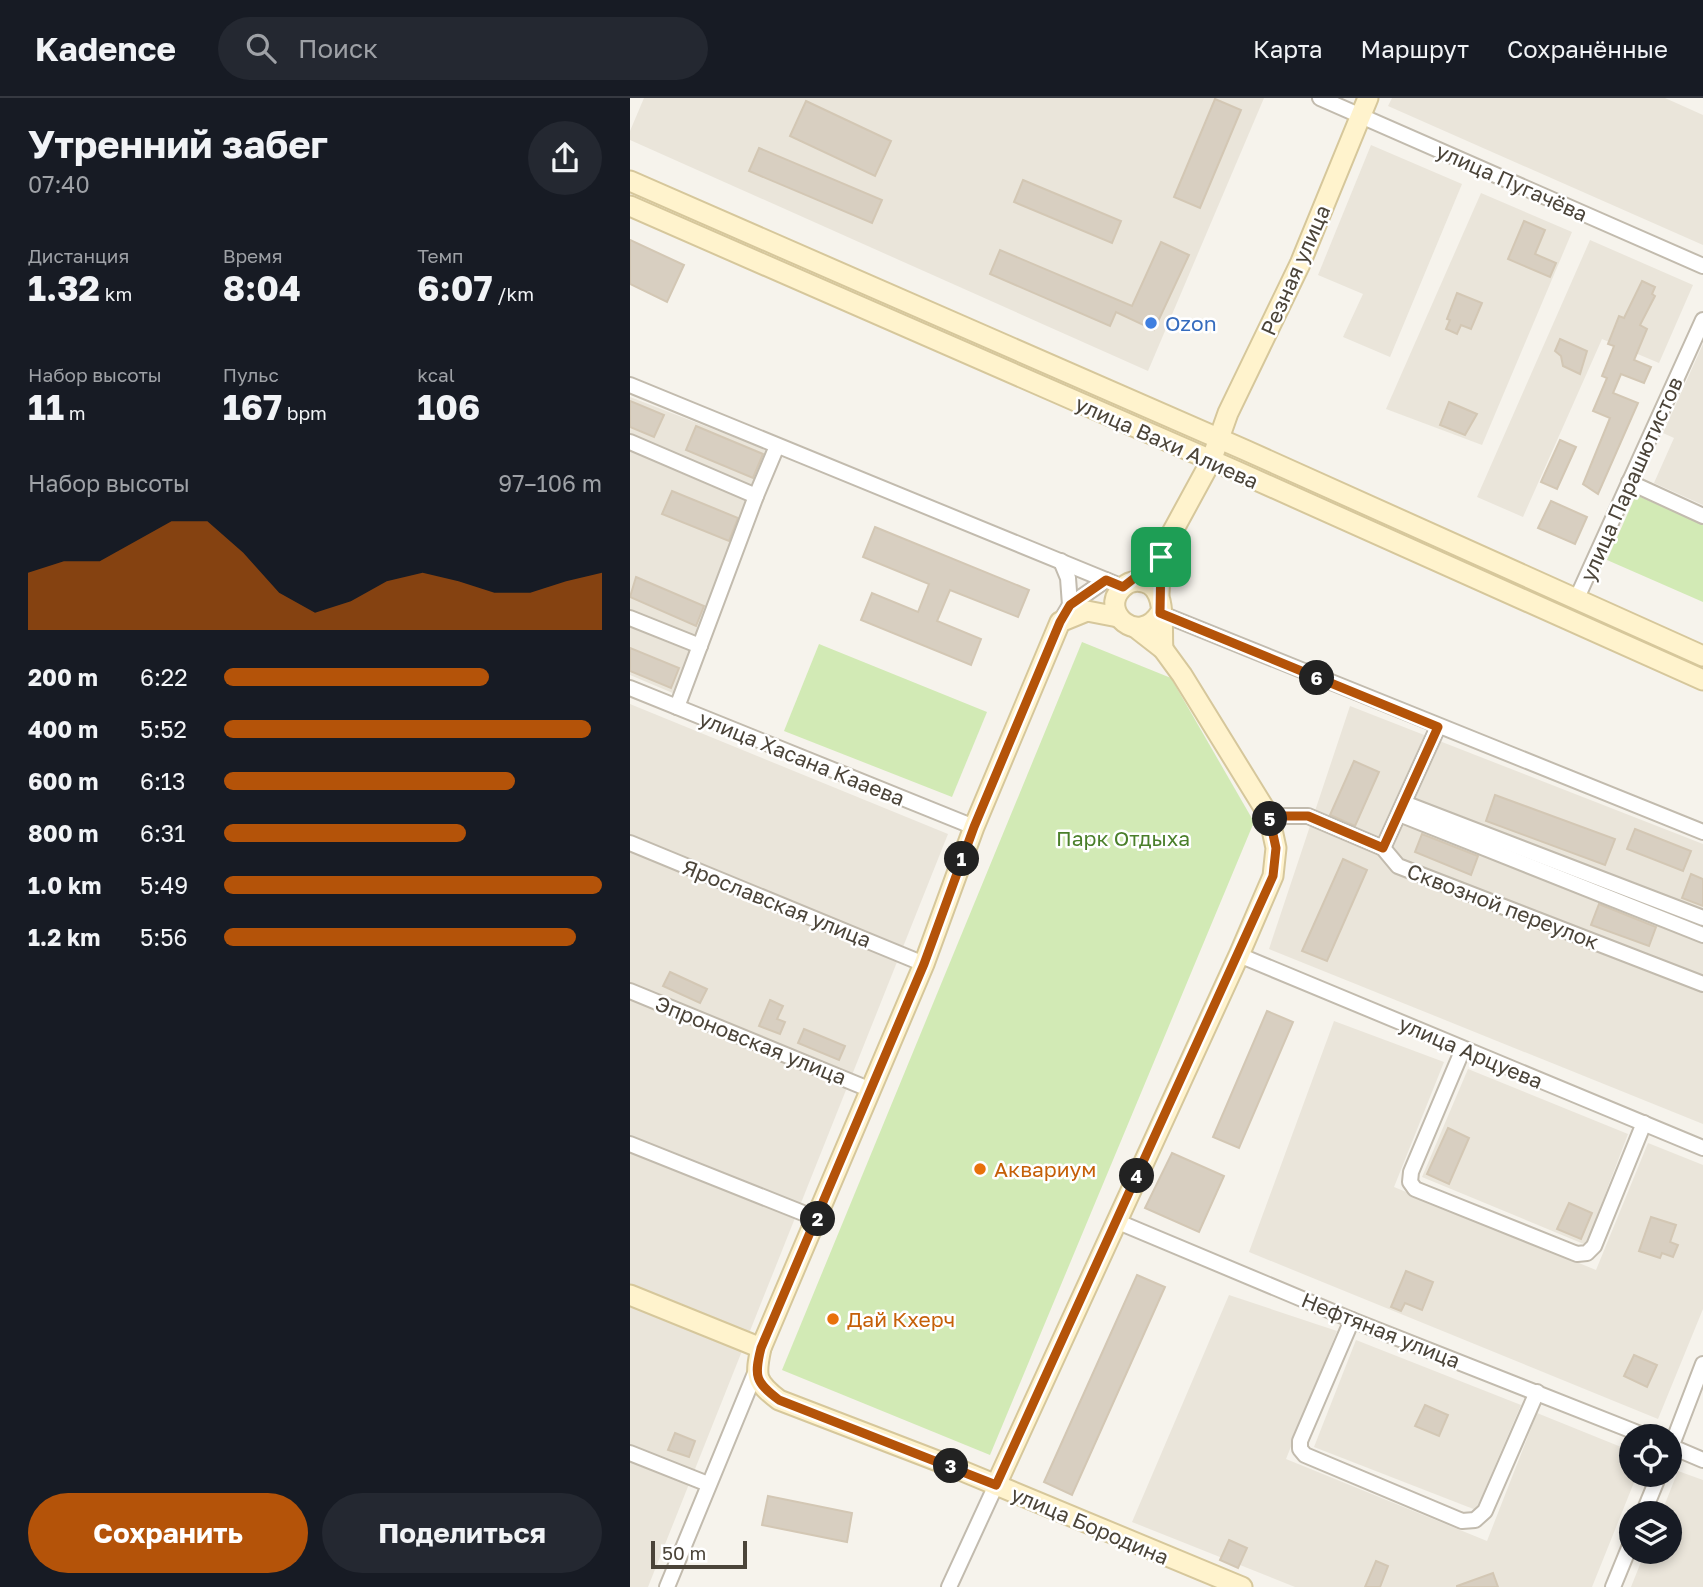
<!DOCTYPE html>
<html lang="ru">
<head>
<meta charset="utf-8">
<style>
	body { margin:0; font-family:"Golos Text",sans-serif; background:#242831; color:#f1f3f6; height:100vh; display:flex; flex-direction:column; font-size:26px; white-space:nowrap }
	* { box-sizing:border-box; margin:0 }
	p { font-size:23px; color:#9ea1a6 }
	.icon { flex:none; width:38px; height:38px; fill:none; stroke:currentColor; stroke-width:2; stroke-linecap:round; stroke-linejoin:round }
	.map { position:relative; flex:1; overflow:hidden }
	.details { display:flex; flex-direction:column; background:#171b24; width:630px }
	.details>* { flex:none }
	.tools { position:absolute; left:989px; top:1326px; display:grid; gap:14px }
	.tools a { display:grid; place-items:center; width:63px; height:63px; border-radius:50%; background:#171b24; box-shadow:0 4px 10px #0003; font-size:35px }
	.scale { position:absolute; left:21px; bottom:18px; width:96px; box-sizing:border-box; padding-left:7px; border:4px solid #4b4439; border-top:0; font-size:19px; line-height:24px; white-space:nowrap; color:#4b4439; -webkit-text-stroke:5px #fff; paint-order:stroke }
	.pin { position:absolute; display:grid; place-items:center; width:60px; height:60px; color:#fff; margin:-30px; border-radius:14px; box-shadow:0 4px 10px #0006 }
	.km { position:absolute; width:35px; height:35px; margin:-18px; border-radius:50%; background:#222; color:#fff; font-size:19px; line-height:35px; text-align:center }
	.round { display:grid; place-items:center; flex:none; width:74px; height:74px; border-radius:37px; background:#242831 }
	.headline { display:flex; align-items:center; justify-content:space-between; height:119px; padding:0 28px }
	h1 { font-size:38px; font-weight:700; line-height:52px }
	.figures { display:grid; grid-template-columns:repeat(3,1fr); gap:10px; height:119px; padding:7px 28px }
	.figures div { display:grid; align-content:center }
	.figures b { font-size:35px; font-weight:700 }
	.figures small { font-size:19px; font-weight:400 }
	.figures p { font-size:19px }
	.chart { height:196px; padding:14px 28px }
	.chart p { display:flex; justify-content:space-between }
	.chart svg { width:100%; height:126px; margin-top:7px; fill:#b45309; opacity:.7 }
	.primary-button { display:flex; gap:14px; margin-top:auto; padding:14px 28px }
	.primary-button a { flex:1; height:80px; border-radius:42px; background:#b45309; color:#fff; font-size:28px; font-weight:700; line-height:80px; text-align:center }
	.primary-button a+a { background:#242831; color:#f1f3f6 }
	ul { padding:0 28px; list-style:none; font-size:23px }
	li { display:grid; grid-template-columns:112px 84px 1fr; align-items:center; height:52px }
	li i { height:18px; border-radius:9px; background:#b45309 }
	header { display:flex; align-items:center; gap:42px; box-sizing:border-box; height:98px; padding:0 35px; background:#171b24; border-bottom:2px solid #363941 }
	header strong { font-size:33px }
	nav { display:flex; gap:38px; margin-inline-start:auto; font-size:24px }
	.search { width:490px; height:63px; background:#242831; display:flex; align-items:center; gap:18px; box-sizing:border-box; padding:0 24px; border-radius:38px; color:#9ea1a6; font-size:26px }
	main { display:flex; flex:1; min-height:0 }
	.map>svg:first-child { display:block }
	.residential { fill:#eae5da }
	.green { fill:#d2eab5 }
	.building { fill:#d8cfc1; stroke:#d3c7b4; stroke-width:2 }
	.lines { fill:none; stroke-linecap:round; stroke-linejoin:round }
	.street-casing { stroke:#c2bbae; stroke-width:18 }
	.secondary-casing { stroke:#d6c79b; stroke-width:23 }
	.street { stroke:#fff; stroke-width:14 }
	.secondary { stroke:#fff3cd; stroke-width:19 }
	.route-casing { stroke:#fff; stroke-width:14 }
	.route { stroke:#b45309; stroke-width:9 }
	.shop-dot { fill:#3f7fe0; stroke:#fff; stroke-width:2.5 }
	.food-dot { fill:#e8710a; stroke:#fff; stroke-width:2.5 }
	.labels { text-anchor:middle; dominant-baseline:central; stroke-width:5; stroke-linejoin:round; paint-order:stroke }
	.street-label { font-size:21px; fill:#4b4439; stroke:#fff }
	.shop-label { font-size:21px; fill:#366cbe; stroke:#fff; text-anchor:start }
	.park-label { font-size:21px; fill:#4a7f2a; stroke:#fff }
	.food-label { font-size:21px; fill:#c56008; stroke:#fff; text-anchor:start }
</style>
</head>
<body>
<header>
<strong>Kadence</strong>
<div class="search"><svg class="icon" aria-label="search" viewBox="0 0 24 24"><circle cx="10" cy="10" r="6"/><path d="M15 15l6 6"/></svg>Поиск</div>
<nav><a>Карта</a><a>Маршрут</a><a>Сохранённые</a></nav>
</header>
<main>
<section class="details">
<div class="headline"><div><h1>Утренний забег</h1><p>07:40</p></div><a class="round"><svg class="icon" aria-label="share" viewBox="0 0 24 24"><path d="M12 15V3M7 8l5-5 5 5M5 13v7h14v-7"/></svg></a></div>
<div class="figures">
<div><p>Дистанция</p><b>1.32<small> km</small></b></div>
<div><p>Время</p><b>8:04</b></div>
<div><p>Темп</p><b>6:07<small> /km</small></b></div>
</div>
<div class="figures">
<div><p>Набор высоты</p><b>11<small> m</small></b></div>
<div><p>Пульс</p><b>167<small> bpm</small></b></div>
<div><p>kcal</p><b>106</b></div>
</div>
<div class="chart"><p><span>Набор высоты</span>97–106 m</p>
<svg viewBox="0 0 160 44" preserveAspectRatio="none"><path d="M0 44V24L10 20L20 20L30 13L40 6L50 6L60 17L70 31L80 38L90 34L100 27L110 24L120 27L130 31L140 31L150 27L160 24V44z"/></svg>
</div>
<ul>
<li><b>200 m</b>6:22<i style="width:70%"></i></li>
<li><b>400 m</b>5:52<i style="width:97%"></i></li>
<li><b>600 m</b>6:13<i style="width:77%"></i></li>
<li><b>800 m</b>6:31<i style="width:64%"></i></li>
<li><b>1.0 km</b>5:49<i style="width:100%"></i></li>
<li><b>1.2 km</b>5:56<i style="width:93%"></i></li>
</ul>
<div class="primary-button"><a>Сохранить</a><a>Поделиться</a></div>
</section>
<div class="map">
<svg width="1073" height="1489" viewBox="0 0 1073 1489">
	<rect width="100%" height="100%" fill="#f6f3ec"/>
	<g class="residential">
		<path d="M14,0h620l-116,273 -518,-231v-9z"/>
		<path d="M762,0h273l38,17v130l-315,-139z"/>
		<path d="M741,47l91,39 -72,173 -47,-20 20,-43 -45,-19z"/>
		<path d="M851,95l91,39 -90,213 -96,-36z"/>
		<path d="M960,142l103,45 -34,78 -57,-24 -79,178 -46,-20z"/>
		<path d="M1073,246v161l-49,-22 20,-45 -11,-5z"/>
		<path d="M0,299l145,56 -100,241 -45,-19z"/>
		<path d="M0,606l318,130 -300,753h-18z"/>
		<path d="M720,608l353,138v280l-434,-175z"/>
		<path d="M704,923l110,41 -50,125 202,83 52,-127 55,22v144l-45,110 -409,-167z"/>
		<path d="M838,971l160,65 -42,111 -164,-68z"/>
		<path d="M599,1197l108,36 -51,128 201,82 50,-128 94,38v24h6l-45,112h-297l-163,-65z"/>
		<path d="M726,1242l165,65 -45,105 -162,-63z"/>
		<path d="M1048,1373l25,9v107h-72l14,-35h25v-38h-9z"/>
	</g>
	<g class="green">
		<path d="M1006,397l67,29v78l-96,-42z"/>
		<path d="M452,544l89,36 83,144 -264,633 -208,-85z"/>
		<path d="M189,546l168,68 -35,85 -168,-66z"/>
	</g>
	<g class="building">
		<path d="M585,1l26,11 -41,98 -26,-11z"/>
		<path d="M176,3l85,40 -16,35 -85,-40z"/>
		<path d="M129,50l123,52 -10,23 -123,-52z"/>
		<path d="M393,82l98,41 -9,22 -98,-41z"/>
		<path d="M894,123l21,9 -10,24 21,9 -6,14 -42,-18z"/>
		<path d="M0,142l54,25 -17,37 -37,-18z"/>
		<path d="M531,144l28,13 -35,75 -38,-18 -6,14 -120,-52 10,-24 132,56z"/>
		<path d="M1012,183l13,6 -3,7 3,2 -15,29 7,4 -13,31 17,7 -7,16 -23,-9 -8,19 25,10 -40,91 -15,-10 27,-66 -17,-7 14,-33 -5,-2 12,-30 -6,-2 11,-28 5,2z"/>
		<path d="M827,195l25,10 -11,26 -10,-4 -4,9 -11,-5 4,-9 -3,-1z"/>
		<path d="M930,241l27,12 -7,23 -17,-8 -2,-10 -6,-5z"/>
		<path d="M0,303l34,14 -10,22 -24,-10z"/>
		<path d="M819,304l28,12 -12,21 -25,-10z"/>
		<path d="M66,328l67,28 -10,24 -67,-28z"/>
		<path d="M930,342l16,7 -19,42 -16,-7z"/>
		<path d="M42,393l66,27 -9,23 -67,-27z"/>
		<path d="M921,403l36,16 -12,27 -37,-16z"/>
		<path d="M245,429l154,63 -11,27 -68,-27 -13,31 44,18 -10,26 -110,-45 11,-27 46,19 11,-28 -66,-27z"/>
		<path d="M6,479l68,29 -8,20 -66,-29z"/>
		<path d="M0,550l49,20 -8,20 -41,-17z"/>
		<path d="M724,663l25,11 -24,54 -25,-11z"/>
		<path d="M865,697l120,44 -10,26 -119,-44z"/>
		<path d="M1005,731l56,22 -8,20 -56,-22z"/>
		<path d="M792,736l56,22 -7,19 -56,-23z"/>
		<path d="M713,761l24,11 -40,91 -25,-10z"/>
		<path d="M1061,776l12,5v27l-21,-8z"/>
		<path d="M969,806l57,23 -7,19 -58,-21z"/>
		<path d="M40,874l37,17 -7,14 -37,-17z"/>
		<path d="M140,902l13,6 -6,13 8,3 -5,12 -21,-8z"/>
		<path d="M637,913l26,11 -54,126 -26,-11z"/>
		<path d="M174,931l41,17 -6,14 -41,-17z"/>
		<path d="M818,1030l21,10 -20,46 -22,-10z"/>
		<path d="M542,1055l52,23 -25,56 -54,-24z"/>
		<path d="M939,1105l23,10 -11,26 -24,-10z"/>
		<path d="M1021,1119l25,8 -6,17 8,3 -5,12 -11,-4 -2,5 -21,-7z"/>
		<path d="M776,1173l27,11 -11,28 -17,-7 -4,8 -10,-4z"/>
		<path d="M507,1177l28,12 -93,208 -28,-13z"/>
		<path d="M1004,1257l23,10 -10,22 -23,-11z"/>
		<path d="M795,1307l23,10 -9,21 -24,-10z"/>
		<path d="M45,1335l20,8 -6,16 -21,-7z"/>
		<path d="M138,1398l84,17 -5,29 -85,-17z"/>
		<path d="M599,1442l18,8 -9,20 -18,-8z"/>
		<path d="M746,1463l12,5 -8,21h-15z"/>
		<path d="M863,1475l5,14h-41v-1z"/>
	</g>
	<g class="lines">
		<defs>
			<g id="street">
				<path d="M690,0l383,168"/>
				<path d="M0,287l493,202"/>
				<path d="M0,344l126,54"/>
				<path d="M999,384l74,34"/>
				<path d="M431,463l7,17 2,27"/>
				<path d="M946,502l127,-280"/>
				<path d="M530,515l543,219"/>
				<path d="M0,520l70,28"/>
				<path d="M430,524l10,-17 36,-25"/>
				<path d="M0,590l344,139"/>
				<path d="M47,609l79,-211 21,-50"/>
				<path d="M774,705l299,115"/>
				<path d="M769,716l304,121"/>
				<path d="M639,718h39l75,32 15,18 305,118"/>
				<path d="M0,745l294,121"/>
				<path d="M753,750l55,-121"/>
				<path d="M609,857l464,193"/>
				<path d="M0,893l241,99"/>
				<path d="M833,951l-52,123 -1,10 5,7 162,65 10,-1 7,-7 50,-123"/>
				<path d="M0,1046l188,75"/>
				<path d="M486,1123l236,99 296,117"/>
				<path d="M722,1222l-52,121v8l5,6 157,66 13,-1 10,-9 52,-119"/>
				<path d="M1040,1348l33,14"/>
				<path d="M1040,1352l33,-86"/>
				<path d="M0,1355l78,31"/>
				<path d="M1013,1416l16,-39"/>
				<path d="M37,1489l89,-216"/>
				<path d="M319,1489l47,-102"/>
				<path d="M983,1489l18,-44"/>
			</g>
			<g id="secondary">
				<path d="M0,83l615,269 458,206"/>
				<path d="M0,108l606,265 467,209"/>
				<path d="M529,496l2,-37 7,-17 43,-79 17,-48 72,-149 68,-166"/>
				<path d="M530,515c-21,34 -62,-1 -38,-25 6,-6 13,-8 21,-6 25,4 18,47 20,67"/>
				<path d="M488,519l-31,-6 -27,11 -86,205 -50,137 -163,384c-6,28 -6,34 18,52l169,65 294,122"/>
				<path d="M0,1197l131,53"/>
				<path d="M366,1387l243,-530 34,-79 3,-28 -7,-32 -87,-141 -19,-26 -27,-21"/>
			</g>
		</defs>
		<use href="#street" class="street-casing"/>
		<use href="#secondary" class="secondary-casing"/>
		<use href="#street" class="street"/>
		<use href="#secondary" class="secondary"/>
	</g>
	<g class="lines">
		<defs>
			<path id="route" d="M531,459l-1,56 278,114 -55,121 -75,-32h-39l7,32 -3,28 -277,609 -217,-85c-24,-18 -25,-24 -18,-52l163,-384 50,-137 86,-205 10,-17 36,-25 17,7z"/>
		</defs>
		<use href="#route" class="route-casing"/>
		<use href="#route" class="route"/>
	</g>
	<circle class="shop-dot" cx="521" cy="225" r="7"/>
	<g class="food-dot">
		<circle cx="350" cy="1071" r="7"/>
		<circle cx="203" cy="1221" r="7"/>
	</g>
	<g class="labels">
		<g class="street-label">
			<text transform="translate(882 84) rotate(24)">улица Пугачёва</text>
			<text transform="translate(665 172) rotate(-66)">Резная улица</text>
			<text transform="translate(537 344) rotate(24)">улица Вахи Алиева</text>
			<text transform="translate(1001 381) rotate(-66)">улица Парашютистов</text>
			<text transform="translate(172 660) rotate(22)">улица Хасана Кааева</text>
			<text transform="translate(147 805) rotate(22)">Ярославская улица</text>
			<text transform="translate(873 808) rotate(21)">Сквозной переулок</text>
			<text transform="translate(121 942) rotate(22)">Эпроновская улица</text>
			<text transform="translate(841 954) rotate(23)">улица Арцуева</text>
			<text transform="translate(751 1232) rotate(22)">Нефтяная улица</text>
			<text transform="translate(460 1427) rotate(23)">улица Бородина</text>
		</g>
		<g class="shop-label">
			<text x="535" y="225">Ozon</text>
		</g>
		<g class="park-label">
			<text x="493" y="740">Парк Отдыха</text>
		</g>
		<g class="food-label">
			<text x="364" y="1071">Аквариум</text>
			<text x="217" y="1221">Дай Кхерч</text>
		</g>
	</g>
</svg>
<div class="tools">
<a><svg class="icon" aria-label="locate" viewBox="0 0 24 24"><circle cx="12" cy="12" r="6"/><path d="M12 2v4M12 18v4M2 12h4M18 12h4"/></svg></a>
<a><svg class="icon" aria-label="layers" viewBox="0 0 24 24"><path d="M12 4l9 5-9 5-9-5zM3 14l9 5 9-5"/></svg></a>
</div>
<div class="scale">50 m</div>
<div class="pin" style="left:531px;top:459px;background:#1e9e55"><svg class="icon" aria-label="arrive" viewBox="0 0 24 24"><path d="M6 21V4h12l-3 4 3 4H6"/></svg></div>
<b class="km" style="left:332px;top:761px">1</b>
<b class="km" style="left:188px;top:1121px">2</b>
<b class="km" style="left:321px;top:1368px">3</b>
<b class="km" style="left:507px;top:1078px">4</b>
<b class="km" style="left:640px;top:721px">5</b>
<b class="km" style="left:687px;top:580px">6</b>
</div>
</main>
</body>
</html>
